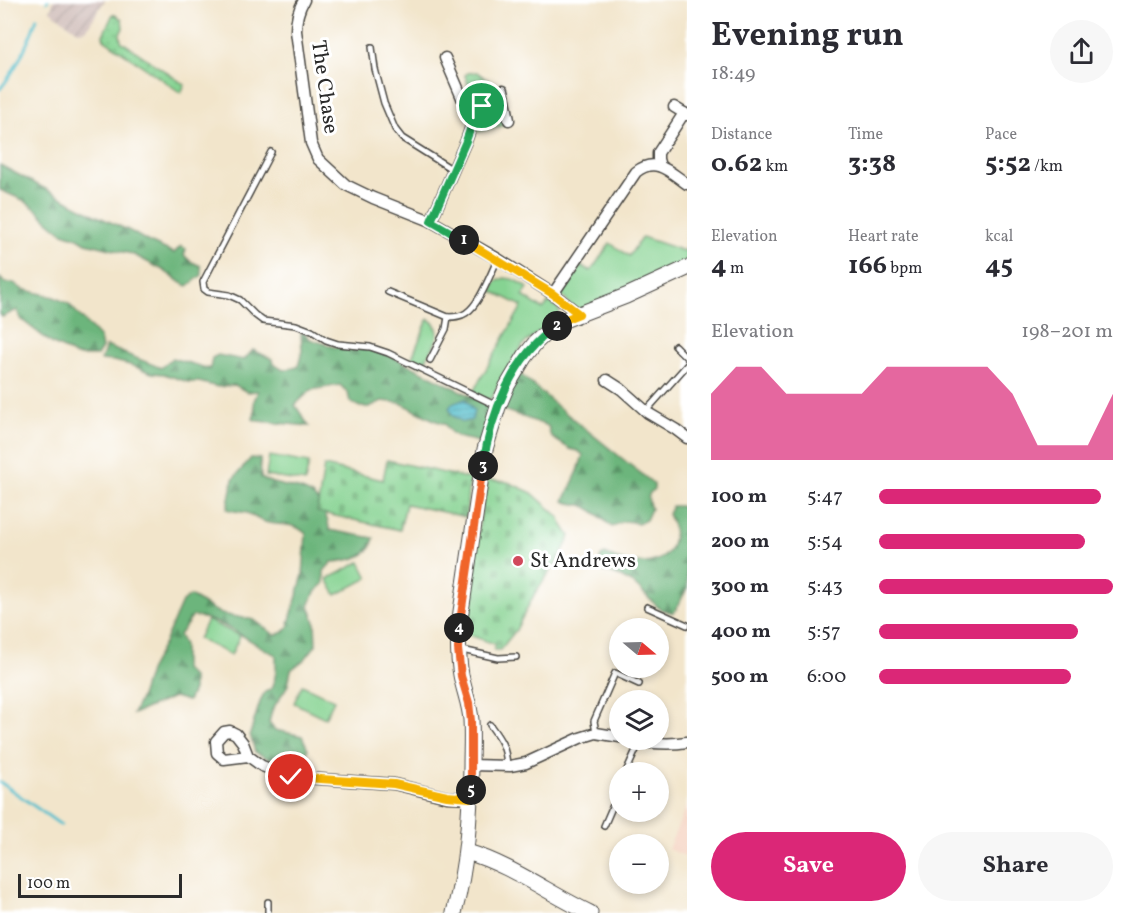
<!DOCTYPE html>
<html lang="en">
<head>
<meta charset="utf-8">
<style>
	body { margin:0; font-family:Vollkorn,serif; background:#f7f7f7; color:#2b2b33; height:100vh; display:flex; flex-direction:column; font-size:22px; white-space:nowrap }
	* { box-sizing:border-box; margin:0 }
	p { font-size:20px; color:#7c7c81 }
	.icon { flex:none; width:33px; height:33px; fill:none; stroke:currentColor; stroke-width:2; stroke-linecap:round; stroke-linejoin:round }
	.map { position:relative; flex:1; overflow:hidden }
	.panel { display:flex; flex-direction:column; background:#fff; width:450px }
	.panel>* { flex:none }
	.needle { width:39px; rotate:109deg }
	.controls { position:absolute; left:609px; top:618px; display:grid; gap:12px }
	.controls a { display:grid; place-items:center; width:60px; height:60px; border-radius:50%; background:#fff; box-shadow:0 3px 9px #0003; font-size:30px }
	.scale { position:absolute; left:18px; bottom:15px; width:164px; box-sizing:border-box; padding-left:6px; border:3px solid #2b2b2b; border-top:0; font-size:16px; line-height:21px; white-space:nowrap; color:#2b2b2b; -webkit-text-stroke:4px #fff; paint-order:stroke }
	.pin { position:absolute; display:grid; place-items:center; width:51px; height:51px; color:#fff; margin:-26px; border:3px solid #fff; border-radius:50%; box-shadow:0 2px 6px #0007 }
	.km { position:absolute; width:30px; height:30px; margin:-15px; border-radius:50%; background:#222; color:#fff; font-size:16px; line-height:30px; text-align:center }
	.round { display:grid; place-items:center; flex:none; width:63px; height:63px; border-radius:32px; background:#f7f7f7 }
	.headline { display:flex; align-items:center; justify-content:space-between; height:102px; padding:0 24px }
	h1 { font-size:33px; font-weight:700; line-height:45px }
	.metrics { display:grid; grid-template-columns:repeat(3,1fr); gap:9px; height:102px; padding:6px 24px }
	.metrics div { display:grid; align-content:center }
	.metrics b { font-size:26px; font-weight:700 }
	.metrics small { font-size:16px; font-weight:400 }
	.metrics p { font-size:16px }
	.chart { height:168px; padding:12px 24px }
	.chart p { display:flex; justify-content:space-between }
	.chart svg { width:100%; height:108px; margin-top:6px; fill:#db2777; opacity:.7 }
	.cta { display:flex; gap:12px; margin-top:auto; padding:12px 24px }
	.cta a { flex:1; height:69px; border-radius:36px; background:#db2777; color:#fff; font-size:24px; font-weight:700; line-height:69px; text-align:center }
	.cta a+a { background:#f7f7f7; color:#2b2b33 }
	ul { padding:0 24px; list-style:none; font-size:20px }
	li { display:grid; grid-template-columns:96px 72px 1fr; align-items:center; height:45px }
	li i { height:15px; border-radius:8px; background:#db2777 }
	main { display:flex; flex:1; min-height:0 }
	.map>svg:first-child { display:block }
	.built { fill:#f5d3c1 }
	.industrial { fill:url(#industrial-furrows) }
	.grass { fill:#86d392; stroke:#587f5e; stroke-width:1.5 }
	.forest { fill:url(#forest-firs); stroke:#4c7054; stroke-width:1.5 }
	.cemetery { fill:url(#cemetery-stones); stroke:#587f5e; stroke-width:1.5 }
	.park { fill:url(#park-dots); stroke:#587f5e; stroke-width:1.5 }
	.water { fill:url(#water-rules); stroke:#3f757c; stroke-width:1.5 }
	.lines { fill:none; stroke-linecap:round; stroke-linejoin:round }
	.stream { stroke:#53bfcd; stroke-width:3 }
	.lane-casing { stroke:#494743; stroke-width:8 }
	.street-casing { stroke:#494743; stroke-width:13 }
	.secondary-casing { stroke:#494743; stroke-width:17 }
	.lane { stroke:#fff; stroke-width:5 }
	.street { stroke:#fff; stroke-width:10 }
	.secondary { stroke:#fff; stroke-width:15 }
	.split-1-casing { stroke:#fff; stroke-width:12 }
	.split-2-casing { stroke:#fff; stroke-width:12 }
	.split-3-casing { stroke:#fff; stroke-width:12 }
	.split-4-casing { stroke:#fff; stroke-width:12 }
	.split-5-casing { stroke:#fff; stroke-width:12 }
	.split-6-casing { stroke:#fff; stroke-width:12 }
	.split-1 { stroke:#22a559; stroke-width:8 }
	.split-2 { stroke:#f5b400; stroke-width:8 }
	.split-3 { stroke:#22a559; stroke-width:8 }
	.split-4 { stroke:#f0652b; stroke-width:8 }
	.split-5 { stroke:#f0652b; stroke-width:8 }
	.split-6 { stroke:#f5b400; stroke-width:8 }
	.poi-dot { fill:#d1495b; stroke:#fff; stroke-width:2 }
	.labels { text-anchor:middle; dominant-baseline:central; stroke-width:6; stroke-linejoin:round; paint-order:stroke }
	.street-label { font-size:21px; fill:#2b2b2b; stroke:#fff }
	.poi-label { font-size:21px; fill:#2b2b2b; stroke:#fff; text-anchor:start }
</style>
</head>
<body>
<main>
<div class="map">
<svg width="687" height="913" viewBox="0 0 687 913">
	<defs>
		<pattern id="industrial-furrows" width="10" height="10" patternUnits="userSpaceOnUse" patternTransform="scale(1.5)"><rect width="10" height="10" fill="#d1c0bc"/><path d="M-1 1l2-2M0 10L10 0M9 11l2-2" fill="none" stroke="#b4a5a2"/></pattern>
		<pattern id="forest-firs" width="22" height="20" patternUnits="userSpaceOnUse" patternTransform="scale(1.5)"><rect width="22" height="20" fill="#6cb57c"/><path d="M5 1l3.5 6h-7zM16 11l3.5 6h-7z" fill="#599366"/></pattern>
		<pattern id="cemetery-stones" width="16" height="16" patternUnits="userSpaceOnUse" patternTransform="scale(1.5)"><rect width="16" height="16" fill="#86d392"/><path d="M2 7V4a2 2 0 0 1 4 0v3zM10 15v-3a2 2 0 0 1 4 0v3z" fill="#74b57e"/></pattern>
		<pattern id="park-dots" width="8" height="8" patternUnits="userSpaceOnUse" patternTransform="scale(1.5)"><rect width="8" height="8" fill="#86d392"/><path d="M2 2h.1M6 6h.1" fill="none" stroke="#74b57e" stroke-width="1.8" stroke-linecap="round"/></pattern>
		<pattern id="water-rules" width="6" height="5" patternUnits="userSpaceOnUse" patternTransform="scale(1.5)"><rect width="6" height="5" fill="#53bfcd"/><path d="M0 2.5h6" fill="none" stroke="#459ba7"/></pattern>
	</defs>
	<rect width="100%" height="100%" fill="#fff"/>
	<filter id="ink" filterUnits="userSpaceOnUse"><feTurbulence type="fractalNoise" baseFrequency=".0167" numOctaves="2"/><feDisplacementMap in="SourceGraphic" scale="12" xChannelSelector="R" yChannelSelector="G"/><feConvolveMatrix kernelMatrix="1 2 1 2 8 2 1 2 1" color-interpolation-filters="sRGB"/></filter>
	<filter id="wash" filterUnits="userSpaceOnUse"><feTurbulence type="fractalNoise" baseFrequency=".008" numOctaves="4" result="noise"/><feDisplacementMap in="SourceGraphic" scale="24" xChannelSelector="R" yChannelSelector="G"/><feGaussianBlur stdDeviation="1.35" result="paint"/><feColorMatrix in="noise" values="0 0 0 0 0 0 0 0 0 0 0 0 0 0 0 0 0 1.4 0 .05"/><feComposite in="paint" operator="in"/></filter>
	<g filter="url(#wash)">
		<rect width="100%" height="100%" fill="#f2e5cb"/>
		<path class="built" d="M687,805v52l-19,-8z"/>
		<path class="industrial" d="M54,0h51l-19,30 -8,1 -28,-20z"/>
		<g class="grass">
			<path d="M477,72l12,9 7,6 2,5 -2,5c-8,3 -17,8 -26,6l-3,-7c5,-11 0,-11 -2,-21l3,-2z"/>
			<path d="M498,106l3,1 2,2 3,16 -33,8c7,-18 6,-20 25,-27z"/>
			<path d="M642,237l42,14 3,-4v21l-108,46 -19,-20 20,-29 11,6 19,-28 19,13z"/>
			<path d="M504,278c10,0 16,4 24,10l-5,8 20,13 6,-7c7,4 15,9 7,16l-32,26 -20,30 -12,24 -2,1h-4l-13,-7 49,-86 -30,-15 3,-9z"/>
			<path d="M428,319c21,12 3,31 -6,47l-11,-6z"/>
			<path d="M269,456l40,7 -4,19 -39,-6z"/>
			<path d="M360,562l8,16 -32,17 -9,-16z"/>
			<path d="M207,620l33,16 -9,19 -33,-16z"/>
			<path d="M302,685l32,15 -9,18 -31,-15z"/>
		</g>
		<g class="forest">
			<path d="M0,165l95,50 35,16 17,10 27,12 7,-7 5,3 -2,6 6,6 11,5 1,9 -14,11 -7,-3 -18,-13 -31,-16 -46,-11 -8,-5 -15,-5 -15,-12 -11,-11 -14,-10 -23,-10z"/>
			<path d="M0,278l5,5h9l8,6 32,8 15,7 31,34 2,10 -5,8h-21l-12,-7 -11,-5 -31,-24 -5,-10 -15,7 -2,-3z"/>
			<path d="M301,333h4l5,6 24,8 36,2 15,4 108,54 -10,37c-16,-8 -28,-1 -38,-20l-11,-4 -33,-17 -19,-2 -13,6h-9l-10,-5 -2,-9 -8,-8 -29,5 -16,15 14,21 -51,-5 -5,-2 2,-7 -1,-11 4,-10 -11,1 -12,-7 -17,2 -19,-5h-11l-24,-8 -12,-1 -22,-8 -16,-4 -13,-1 5,-14 55,22 11,-10 38,11 2,-11 6,-3 26,5 9,-10 19,9 3,6 8,5 15,-3 4,-16z"/>
			<path d="M519,373l38,33 97,78v5c-8,6 -6,11 -3,20l-5,11 -8,4c-11,-5 -16,-3 -26,3 -8,-6 -15,-15 -24,-19 -7,-5 -16,-3 -24,-7l14,-30 5,-16 -5,-4 -8,-2 -19,-12 -3,-11 -47,-17z"/>
			<path d="M251,458l9,1 1,19c25,14 50,3 63,34 3,6 5,11 5,18l45,8c-1,4 -2,7 -4,10 -7,11 -26,13 -38,14l-8,9v13l-9,8 -6,14 6,16 1,23 -11,14 -14,11 -3,15 -16,25 -3,13 6,7 27,6 6,13 -7,22 -12,-2 -34,-17 -5,-18 10,-32 4,-9 9,-6 3,-15v-17c-28,-14 -52,-35 -83,-39l-14,19 5,10v24l9,9v12l-5,11 -14,-4 -41,17 9,-20 7,-23 14,-26 19,-43 8,-6 31,18 33,6 21,15 9,-3 4,-5 15,-52 3,-41c-12,-12 -21,-8 -37,-11 -3,-1 -6,-1 -9,-3 -5,-2 -8,-5 -13,-7 -7,-2 -13,-1 -20,-4l6,-30z"/>
			<path d="M672,506h8l7,4v78l-13,25 -14,-4 -26,-25 -13,-7 -20,-7 -2,-8 2,-6 4,-2c25,13 69,17 69,-22 0,-6 -4,-13 -6,-18z"/>
		</g>
		<g class="cemetery">
			<path d="M387,460l84,19 -3,11 -2,27 -60,-13 -6,26 -83,-18 7,-46 59,14z"/>
			<path d="M486,480l22,2 24,11 27,24 3,7 8,12 -11,23 -24,34 -19,37 -16,20h-6l1,-6 -32,-11z"/>
		</g>
		<path class="park" d="M113,14l9,5 1,9 -3,6 1,7 64,44 -4,8 -77,-54 -1,-4z"/>
		<path class="water" d="M465,399l9,12 -2,9 -9,2 -10,-6 -4,-8 3,-4z"/>
		<g class="lines">
			<g class="stream">
				<path d="M47,1l1,-1"/>
				<path d="M0,89c16,-19 29,-48 37,-71"/>
				<path d="M0,782l61,43"/>
			</g>
		</g>
	</g>
	<g filter="url(#ink)">
		<g class="lines">
			<defs>
				<g id="lane">
					<path d="M372,47l3,22 9,34 11,26 7,9 51,32"/>
					<path d="M271,152l-68,130 1,7 4,3 21,3 11,5 15,15 8,6 33,4 16,6 14,9 12,4 32,3 18,6 109,53"/>
					<path d="M388,292l60,25c6,0 12,0 18,-4 14,-9 24,-39 32,-54"/>
					<path d="M675,346l12,12"/>
					<path d="M430,360l16,-31 2,-12"/>
					<path d="M646,411l41,-46"/>
					<path d="M647,607l40,18"/>
					<path d="M462,650l36,8 18,-1"/>
					<path d="M490,725c11,15 16,22 17,41"/>
					<path d="M596,733l-2,-12 21,-48 24,11"/>
					<path d="M626,772l14,-31"/>
					<path d="M604,826l16,-37"/>
					<path d="M268,913v-11"/>
				</g>
				<g id="street">
					<path d="M304,0c-6,10 -8,19 -8,31l15,112 7,16 28,26 27,13 58,23 67,38 55,35 83,-122c20,-16 34,0 51,12"/>
					<path d="M445,58l18,42 15,11"/>
					<path d="M503,90l6,30"/>
					<path d="M674,107l10,6"/>
					<path d="M660,166l-2,-7v-6l26,-40 3,2"/>
					<path d="M431,221l35,-80 10,-28 6,-7 22,-7"/>
					<path d="M553,294l26,20"/>
					<path d="M607,380l14,9 27,24 27,16 12,9"/>
					<path d="M630,740c18,3 39,5 57,2"/>
					<path d="M248,756l-24,3 -7,-6 -1,-12 8,-9 6,-1 6,3 7,9 5,13 14,10 29,11 103,7 53,13 23,1"/>
					<path d="M471,765l39,1 16,-3 54,-25 16,-5 24,4"/>
				</g>
				<g id="secondary">
					<path d="M467,852c44,13 81,41 123,61"/>
					<path d="M454,913c13,-48 16,-97 17,-146 0,-16 1,-31 0,-47 -1,-15 -7,-29 -10,-45 -3,-17 -3,-33 -2,-50l26,-176 13,-42 9,-21 18,-30 11,-14 12,-11 16,-11 62,-24 61,-28"/>
				</g>
			</defs>
			<use href="#lane" class="lane-casing"/>
			<use href="#street" class="street-casing"/>
			<use href="#secondary" class="secondary-casing"/>
			<use href="#lane" class="lane"/>
			<use href="#street" class="street"/>
			<use href="#secondary" class="secondary"/>
		</g>
	</g>
	<g class="lines" filter="url(#ink)">
		<defs>
			<path id="split-1" d="M464,240l-33,-19 35,-80 10,-28 6,-7"/>
			<path id="split-2" d="M464,240l89,54 26,20 -15,6 -7,6"/>
			<path id="split-3" d="M483,466c7,-51 30,-111 74,-140"/>
			<path id="split-4" d="M459,628l24,-162"/>
			<path id="split-5" d="M459,628l-1,21 3,27 8,27 2,18v69"/>
			<path id="split-6" d="M291,777l103,7 53,12 23,2 1,-8"/>
		</defs>
		<use href="#split-1" class="split-1-casing"/>
		<use href="#split-2" class="split-2-casing"/>
		<use href="#split-3" class="split-3-casing"/>
		<use href="#split-4" class="split-4-casing"/>
		<use href="#split-5" class="split-5-casing"/>
		<use href="#split-6" class="split-6-casing"/>
		<use href="#split-1" class="split-1"/>
		<use href="#split-2" class="split-2"/>
		<use href="#split-3" class="split-3"/>
		<use href="#split-4" class="split-4"/>
		<use href="#split-5" class="split-5"/>
		<use href="#split-6" class="split-6"/>
	</g>
	<circle class="poi-dot" cx="518" cy="561" r="6"/>
	<g class="labels">
		<g class="street-label">
			<text transform="translate(324 87) rotate(82)">The Chase</text>
		</g>
		<g class="poi-label">
			<text x="530" y="561">St Andrews</text>
		</g>
	</g>
</svg>
<div class="controls">
<a><svg class="needle" viewBox="-14 -14 28 28"><path d="M0-13l5 13h-10z" fill="#e53935"/><path d="M0 13l5-13h-10z" fill="#7c7c81"/></svg></a>
<a><svg class="icon" aria-label="layers" viewBox="0 0 24 24"><path d="M12 4l9 5-9 5-9-5zM3 14l9 5 9-5"/></svg></a>
<a>+</a>
<a>−</a>
</div>
<div class="scale">100 m</div>
<div class="pin" style="left:482px;top:106px;background:#1e9e55"><svg class="icon" aria-label="arrive" viewBox="0 0 24 24"><path d="M6 21V4h12l-3 4 3 4H6"/></svg></div>
<div class="pin" style="left:291px;top:777px;background:#d93025"><svg class="icon" aria-label="check" viewBox="0 0 24 24"><path d="M5 12l5 5 9-10"/></svg></div>
<b class="km" style="left:464px;top:240px">1</b>
<b class="km" style="left:557px;top:326px">2</b>
<b class="km" style="left:483px;top:466px">3</b>
<b class="km" style="left:459px;top:628px">4</b>
<b class="km" style="left:471px;top:790px">5</b>
</div>
<section class="panel">
<div class="headline"><div><h1>Evening run</h1><p>18:49</p></div><a class="round"><svg class="icon" aria-label="share" viewBox="0 0 24 24"><path d="M12 15V3M7 8l5-5 5 5M5 13v7h14v-7"/></svg></a></div>
<div class="metrics">
<div><p>Distance</p><b>0.62<small> km</small></b></div>
<div><p>Time</p><b>3:38</b></div>
<div><p>Pace</p><b>5:52<small> /km</small></b></div>
</div>
<div class="metrics">
<div><p>Elevation</p><b>4<small> m</small></b></div>
<div><p>Heart rate</p><b>166<small> bpm</small></b></div>
<div><p>kcal</p><b>45</b></div>
</div>
<div class="chart"><p><span>Elevation</span>198–201 m</p>
<svg viewBox="0 0 160 44" preserveAspectRatio="none"><path d="M0 44V17L10 6L20 6L30 17L40 17L50 17L60 17L70 6L80 6L90 6L100 6L110 6L120 17L130 38L140 38L150 38L160 17V44z"/></svg>
</div>
<ul>
<li><b>100 m</b>5:47<i style="width:95%"></i></li>
<li><b>200 m</b>5:54<i style="width:88%"></i></li>
<li><b>300 m</b>5:43<i style="width:100%"></i></li>
<li><b>400 m</b>5:57<i style="width:85%"></i></li>
<li><b>500 m</b>6:00<i style="width:82%"></i></li>
</ul>
<div class="cta"><a>Save</a><a>Share</a></div>
</section>
</main>
</body>
</html>
